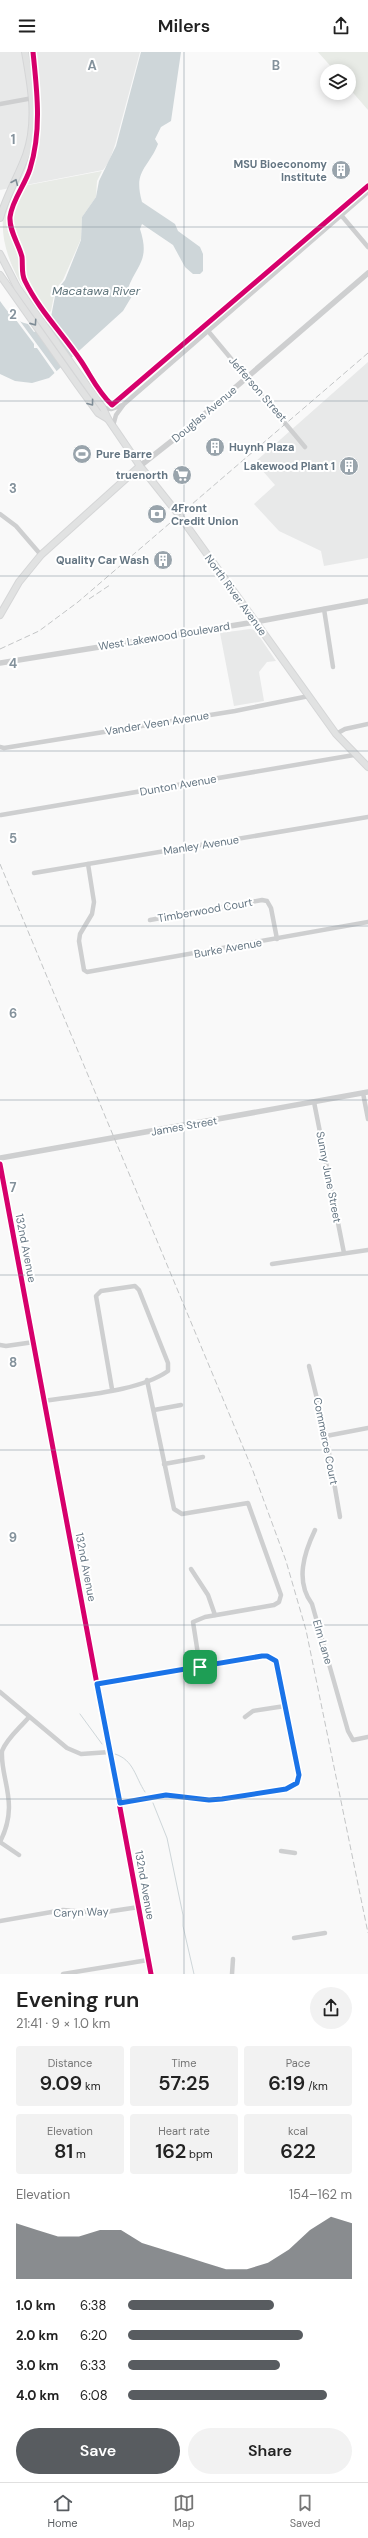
<!DOCTYPE html>
<html lang="en">
<head>
<meta charset="utf-8">
<style>
	body { margin:0; font-family:"DM Sans",sans-serif; background:#f2f2f2; color:#222; height:100vh; display:flex; flex-direction:column; font-size:15px; white-space:nowrap }
	* { box-sizing:border-box; margin:0 }
	p { font-size:13px; color:#767676 }
	.icon { flex:none; width:22px; height:22px; fill:none; stroke:currentColor; stroke-width:2; stroke-linecap:round; stroke-linejoin:round }
	.map { position:relative; height:1922px; overflow:hidden }
	.panel { display:flex; flex-direction:column; background:#fff; flex:1 }
	.panel>* { flex:none }
	.buttons { position:absolute; left:320px; top:12px; display:grid; gap:8px }
	.buttons a { display:grid; place-items:center; width:36px; height:36px; border-radius:50%; background:#fff; box-shadow:0 2px 10px #0003; font-size:20px }
	.pin { position:absolute; display:grid; place-items:center; width:34px; height:34px; color:#fff; margin:-17px; border-radius:8px; box-shadow:0 2px 6px #0006 }
	.round { display:grid; place-items:center; flex:none; width:42px; height:42px; border-radius:21px; background:#f2f2f2 }
	.summary { display:flex; align-items:center; justify-content:space-between; height:68px; padding:0 16px }
	h1 { font-size:22px; font-weight:600; line-height:30px }
	.metrics { display:grid; grid-template-columns:repeat(3,1fr); gap:6px; height:68px; padding:4px 16px }
	.metrics div { display:grid; align-content:center; border-radius:4px; background:#f2f2f2; text-align:center }
	.metrics b { font-size:20px; font-weight:600 }
	.metrics small { font-size:11px; font-weight:400 }
	.metrics p { font-size:11px }
	.chart { height:112px; padding:8px 16px }
	.chart p { display:flex; justify-content:space-between }
	.chart svg { width:100%; height:72px; margin-top:4px; fill:#585c60; opacity:.7 }
	.cta { display:flex; gap:8px; margin-top:auto; padding:8px 16px }
	.cta a { flex:1; height:46px; border-radius:24px; background:#585c60; color:#fff; font-size:16px; font-weight:600; line-height:46px; text-align:center }
	.cta a+a { background:#f2f2f2; color:#222 }
	ul { padding:0 16px; list-style:none; font-size:13px }
	li { display:grid; grid-template-columns:64px 48px 1fr; align-items:center; height:30px }
	li i { height:10px; border-radius:5px; background:#585c60 }
	header { display:flex; justify-content:space-between; align-items:center; height:52px; padding:0 16px; background:#fff; font-size:18px; font-weight:600 }
	.menu { display:flex; justify-content:space-around; align-items:center; height:56px; border-top:1px solid #e0e0e0; background:#fff; font-size:11px; color:#767676 }
	.menu a { display:grid; justify-items:center; gap:2px }
	.menu .selected { color:#585c60 }
	.map>svg:first-child { display:block }
	.built { fill:#e8e9e9 }
	.green { fill:#e8ebe6 }
	.water { fill:#ced6d9 }
	.pier { fill:#f9f9f9 }
	.lines { fill:none; stroke-linecap:round; stroke-linejoin:round }
	.stream { stroke:#ced6d9; stroke-width:1 }
	.secondary-casing { stroke:#d5d6d7; stroke-width:8 }
	.minor { stroke:#cecfd0; stroke-width:4.5 }
	.tertiary { stroke:#cecfd0; stroke-width:5.5 }
	.secondary { stroke:#e1e2e2; stroke-width:6 }
	.rail { stroke:#c3c5c6; stroke-width:1; stroke-dasharray:6 3; stroke-linecap:butt }
	.cycleway-casing { stroke:#fff; stroke-width:8 }
	.cycleway { stroke:#d6006c; stroke-width:5 }
	.oneway { stroke:#7e8c96 }
	.route-casing { stroke:#fff; stroke-width:8 }
	.route { stroke:#1a73e8; stroke-width:5 }
	.grid { fill:none; stroke:#84929c; stroke-width:1; stroke-opacity:0.55 }
	.labels { text-anchor:middle; dominant-baseline:central; stroke-width:4; stroke-linejoin:round; paint-order:stroke }
	.poi-label { font-size:11px; font-weight:bold; fill:#657683; stroke:#fff; text-anchor:end }
	.street-label { font-size:11px; fill:#657683; stroke:#fff }
	.water-label { font-size:12px; font-style:italic; fill:#60757c; stroke:#fff }
	.grid-label { font-size:13px; text-anchor:middle; font-weight:bold; fill:#84929c; stroke:#fff; stroke-width:4; stroke-linejoin:round; paint-order:stroke }
</style>
</head>
<body>
<header><svg class="icon" aria-label="menu" viewBox="0 0 24 24"><path d="M4 6h16M4 12h16M4 18h16"/></svg>Milers<svg class="icon" aria-label="share" viewBox="0 0 24 24"><path d="M12 15V3M7 8l5-5 5 5M5 13v7h14v-7"/></svg></header>
<div class="map">
<svg width="368" height="1922" viewBox="0 0 368 1922">
	<rect width="100%" height="100%" fill="#f9f9f9"/>
	<g class="built">
		<path d="M0,0h140l-25,93 -6,17 -6,8 -103,20z"/>
		<path d="M368,310v196l-44,8 -3,-15 -42,-20 -25,-27 21,-19 -20,-23z"/>
		<path d="M250,577l5,1 21,31 -9,1 -8,10 5,29 -30,5 -14,-73z"/>
	</g>
	<g class="green">
		<path d="M318,0h50v58l-19,-22v-17h-14z"/>
		<path d="M102,119l-5,10 -1,16 -14,20 -1,22 -18,41 -8,10 -4,21 -8,6c-20,-27 -43,-63 -40,-99 4,-11 10,-21 15,-31z"/>
	</g>
	<path class="water" d="M141,0h40l-10,69 -10,6 -6,12 3,5c-10,25 -25,26 -16,58l33,22 3,7 22,16 3,7v17l-3,3h-7l-8,-7 -12,-22 -31,-21 -2,5c10,31 -2,34 -12,59l4,8 -9,15 -74,67 -17,5 -17,-2 -15,-7v-73c7,10 15,21 28,23l6,8 12,-5 4,-5 6,-31 9,-11 16,-40 1,-23 14,-20 3,-16 17,-35z"/>
	<path class="pier" d="M7,256l10,9 41,56 -2,2 -19,-27h-3v-4z"/>
	<g class="lines">
		<g class="stream">
			<path d="M80,1662l22,30"/>
			<path d="M115,1702c19,6 20,23 30,38"/>
			<path d="M153,1751l14,35 16,77v11l11,48"/>
		</g>
		<defs>
			<g id="secondary">
				<path d="M0,166c6,-22 18,-41 26,-63 12,-34 5,-69 -1,-103"/>
				<path d="M0,202l17,33 86,121 5,11 32,47 39,49 157,219 32,33"/>
				<path d="M0,223l77,109 21,29 10,6"/>
				<path d="M0,563l19,-33 22,-27 99,-89"/>
			</g>
		</defs>
		<use href="#secondary" class="secondary-casing"/>
		<g class="minor">
			<path d="M0,52l33,-6"/>
			<path d="M341,163l27,32"/>
			<path d="M208,279l97,116"/>
			<path d="M103,356l8,1 12,-4"/>
			<path d="M113,374l3,-11 8,-11 244,-212"/>
			<path d="M0,462l16,12 25,29"/>
			<path d="M324,557l9,58"/>
			<path d="M336,682l9,-5 23,-5"/>
			<path d="M0,695l4,1 231,-37 74,-15"/>
			<path d="M1,763l353,-60"/>
			<path d="M88,812l6,38 -2,12 -12,20 -1,7 5,29 3,2 281,-50"/>
			<path d="M34,821l334,-56"/>
			<path d="M150,868l112,-20 5,1 4,7 6,31"/>
			<path d="M363,1041l5,26"/>
			<path d="M314,1050l30,151"/>
			<path d="M0,1112l151,810"/>
			<path d="M272,1212l96,-14"/>
			<path d="M0,1293l6,1 28,-4"/>
			<path d="M309,1314l17,70 14,81"/>
			<path d="M147,1328l27,129 8,5 66,-11 33,92 -2,7 -5,3 -69,12 -12,5 7,45"/>
			<path d="M44,1349c37,-6 94,-9 124,-30v-8l-29,-73 -4,-4 -34,5 -5,5 16,93"/>
			<path d="M154,1358l27,-5"/>
			<path d="M326,1384l42,-8"/>
			<path d="M164,1412l39,-7"/>
			<path d="M315,1478c-11,23 -20,51 -3,74l36,127 5,9 15,-3"/>
			<path d="M191,1517l17,26 7,20"/>
			<path d="M97,1632l165,-28 12,3 25,116 -2,8 -6,4 -69,12 -13,1 -43,-5 -46,8"/>
			<path d="M0,1640l67,56 14,6 29,-2"/>
			<path d="M245,1665l8,-6 32,-5"/>
			<path d="M0,1790c20,-39 0,-63 2,-91 5,-13 18,-23 27,-34"/>
			<path d="M0,1790l19,13"/>
			<path d="M281,1799l14,2"/>
			<path d="M0,1869l63,-11 36,3 40,-6"/>
			<path d="M294,1886l31,-5"/>
			<path d="M63,1922l85,-14"/>
			<path d="M232,1922l1,-15"/>
		</g>
		<g class="tertiary">
			<path d="M140,414l47,-37 181,-156"/>
			<path d="M0,611l255,-41 113,-21"/>
			<path d="M0,1106l368,-66"/>
		</g>
		<use href="#secondary" class="secondary"/>
		<g class="rail">
			<path d="M89,547l21,-14"/>
			<path d="M0,597l39,-18 39,-29 290,-249"/>
			<path d="M0,812l253,607 33,90 20,69 62,303"/>
		</g>
		<defs>
			<g id="cycleway">
				<path d="M33,0c4,39 9,78 -3,117 -5,16 -18,31 -20,48 -1,14 9,27 12,40 1,8 -1,17 3,24 14,29 38,53 56,80 10,15 17,31 31,44l256,-219"/>
				<path d="M0,1112l151,810"/>
			</g>
		</defs>
		<use href="#cycleway" class="cycleway-casing"/>
		<use href="#cycleway" class="cycleway"/>
	</g>
	<defs><path id="oneway-chevron" d="M-2-3.5L2.5 0L-2 3.5" fill="none" stroke-width="1.6" stroke-linecap="round" stroke-linejoin="round"/></defs>
	<g class="oneway">
		<use href="#oneway-chevron" transform="translate(15 130) rotate(-67)"/>
		<use href="#oneway-chevron" transform="translate(34 271) rotate(55)"/>
		<use href="#oneway-chevron" transform="translate(91 351) rotate(53)"/>
	</g>
	<g class="lines">
		<defs>
			<path id="route" d="M262,1604h5l9,5 23,114 -2,8 -11,6 -64,10 -13,1 -43,-5 -46,8 -23,-119z"/>
		</defs>
		<use href="#route" class="route-casing"/>
		<use href="#route" class="route"/>
	</g>
	<path class="grid" d="M184,0v1922M0,175h368M0,349h368M0,524h368M0,699h368M0,874h368M0,1048h368M0,1223h368M0,1398h368M0,1573h368M0,1747h368"/>
	<defs>
		<symbol id="building-disc" viewBox="-11 -11 22 22"><circle r="9.5" fill="#99a4ac" stroke="#fff"/><path d="M-4-6H4V6H1V3H-1V6H-4ZM-2.5-4.3h1.7v1.8h-1.7ZM.8-4.3h1.7v1.8H.8ZM-2.5-1h1.7V.8h-1.7ZM.8-1h1.7V.8H.8Z" fill="#fff"/></symbol>
		<symbol id="stadium-disc" viewBox="-11 -11 22 22"><circle r="9.5" fill="#99a4ac" stroke="#fff"/><path d="M0-5a6.5 5 0 1 0 0 10a6.5 5 0 1 0 0-10ZM-3.5-1.8h7v3.6h-7Z" fill="#fff"/></symbol>
		<symbol id="supermarket-disc" viewBox="-11 -11 22 22"><circle r="9.5" fill="#99a4ac" stroke="#fff"/><path d="M-6-5.5h2.5l.6 2H6L4.5 2H-2.5L-4.4-4H-6ZM-1.5 3.2a1.3 1.3 0 1 0 .1 0ZM3 3.2a1.3 1.3 0 1 0 .1 0Z" fill="#fff"/></symbol>
		<symbol id="bank-disc" viewBox="-11 -11 22 22"><circle r="9.5" fill="#99a4ac" stroke="#fff"/><path d="M-6-4H6V4H-6ZM0-2.3a2.3 2.3 0 1 0 0 4.6a2.3 2.3 0 1 0 0-4.6Z" fill="#fff"/></symbol>
	</defs>
	<g fill-rule="evenodd">
		<use href="#building-disc" x="330" y="107" width="22" height="22"/>
		<use href="#building-disc" x="204" y="384" width="22" height="22"/>
		<use href="#stadium-disc" x="71" y="391" width="22" height="22"/>
		<use href="#building-disc" x="338" y="403" width="22" height="22"/>
		<use href="#supermarket-disc" x="171" y="412" width="22" height="22"/>
		<use href="#bank-disc" x="146" y="451" width="22" height="22"/>
		<use href="#building-disc" x="152" y="497" width="22" height="22"/>
	</g>
	<g class="labels">
		<g class="poi-label">
			<text x="327" y="112">MSU Bioeconomy<tspan x="327" dy="13">Institute</tspan></text>
			<text x="229" y="395" text-anchor="start">Huynh Plaza</text>
			<text x="96" y="402" text-anchor="start">Pure Barre</text>
			<text x="335" y="414">Lakewood Plant 1</text>
			<text x="168" y="423">truenorth</text>
			<text x="171" y="456" text-anchor="start">4Front<tspan x="171" dy="13">Credit Union</tspan></text>
			<text x="149" y="508">Quality Car Wash</text>
		</g>
		<g class="street-label">
			<text transform="translate(258 337) rotate(49)">Jefferson Street</text>
			<text transform="translate(204 362) rotate(-40)">Douglas Avenue</text>
			<text transform="translate(236 543) rotate(54)">North River Avenue</text>
			<text transform="translate(164 584) rotate(-9)">West Lakewood Boulevard</text>
			<text transform="translate(157 671) rotate(-9)">Vander Veen Avenue</text>
			<text transform="translate(178 733) rotate(-10)">Dunton Avenue</text>
			<text transform="translate(201 793) rotate(-9)">Manley Avenue</text>
			<text transform="translate(205 858) rotate(-10)">Timberwood Court</text>
			<text transform="translate(228 896) rotate(-10)">Burke Avenue</text>
			<text transform="translate(184 1074) rotate(-10)">James Street</text>
			<text transform="translate(329 1125) rotate(79)">Sunny June Street</text>
			<text transform="translate(26 1196) rotate(79)">132nd Avenue</text>
			<text transform="translate(326 1389) rotate(79)">Commerce Court</text>
			<text transform="translate(86 1515) rotate(79)">132nd Avenue</text>
			<text transform="translate(323 1590) rotate(74)">Elm Lane</text>
			<text transform="translate(145 1833) rotate(80)">132nd Avenue</text>
			<text transform="translate(81 1860) rotate(-2)">Caryn Way</text>
		</g>
		<g class="water-label">
			<text x="96" y="239">Macatawa River</text>
		</g>
	</g>
	<g class="grid-label">
		<text x="92" y="18">A</text>
		<text x="276" y="18">B</text>
		<text x="13" y="92">1</text>
		<text x="13" y="267">2</text>
		<text x="13" y="441">3</text>
		<text x="13" y="616">4</text>
		<text x="13" y="791">5</text>
		<text x="13" y="966">6</text>
		<text x="13" y="1140">7</text>
		<text x="13" y="1315">8</text>
		<text x="13" y="1490">9</text>
	</g>
</svg>
<div class="buttons">
<a><svg class="icon" aria-label="layers" viewBox="0 0 24 24"><path d="M12 4l9 5-9 5-9-5zM3 14l9 5 9-5"/></svg></a>
</div>
<div class="pin" style="left:200px;top:1615px;background:#1e9e55"><svg class="icon" aria-label="arrive" viewBox="0 0 24 24"><path d="M6 21V4h12l-3 4 3 4H6"/></svg></div>
</div>
<section class="panel">
<div class="summary"><div><h1>Evening run</h1><p>21:41 · 9 × 1.0 km</p></div><a class="round"><svg class="icon" aria-label="share" viewBox="0 0 24 24"><path d="M12 15V3M7 8l5-5 5 5M5 13v7h14v-7"/></svg></a></div>
<div class="metrics">
<div><p>Distance</p><b>9.09<small> km</small></b></div>
<div><p>Time</p><b>57:25</b></div>
<div><p>Pace</p><b>6:19<small> /km</small></b></div>
</div>
<div class="metrics">
<div><p>Elevation</p><b>81<small> m</small></b></div>
<div><p>Heart rate</p><b>162<small> bpm</small></b></div>
<div><p>kcal</p><b>622</b></div>
</div>
<div class="chart"><p><span>Elevation</span>154–162 m</p>
<svg viewBox="0 0 160 44" preserveAspectRatio="none"><path d="M0 44V10L10 14L20 18L30 18L40 14L50 14L60 22L70 26L80 30L90 34L100 38L110 38L120 34L130 26L140 14L150 6L160 10V44z"/></svg>
</div>
<ul>
<li><b>1.0 km</b>6:38<i style="width:65%"></i></li>
<li><b>2.0 km</b>6:20<i style="width:78%"></i></li>
<li><b>3.0 km</b>6:33<i style="width:68%"></i></li>
<li><b>4.0 km</b>6:08<i style="width:89%"></i></li>
</ul>
<div class="cta"><a>Save</a><a>Share</a></div>
</section>
<nav class="menu">
<a class="selected"><svg class="icon" aria-label="home" viewBox="0 0 24 24"><path d="M3 11l9-7 9 7M6 9v11h12V9"/></svg>Home</a>
<a><svg class="icon" aria-label="map" viewBox="0 0 24 24"><path d="M3 6l6-2 6 2 6-2v14l-6 2-6-2-6 2zM9 4v14M15 6v14"/></svg>Map</a>
<a><svg class="icon" aria-label="saved" viewBox="0 0 24 24"><path d="M7 4h10v16l-5-4-5 4z"/></svg>Saved</a>
</nav>
</body>
</html>
